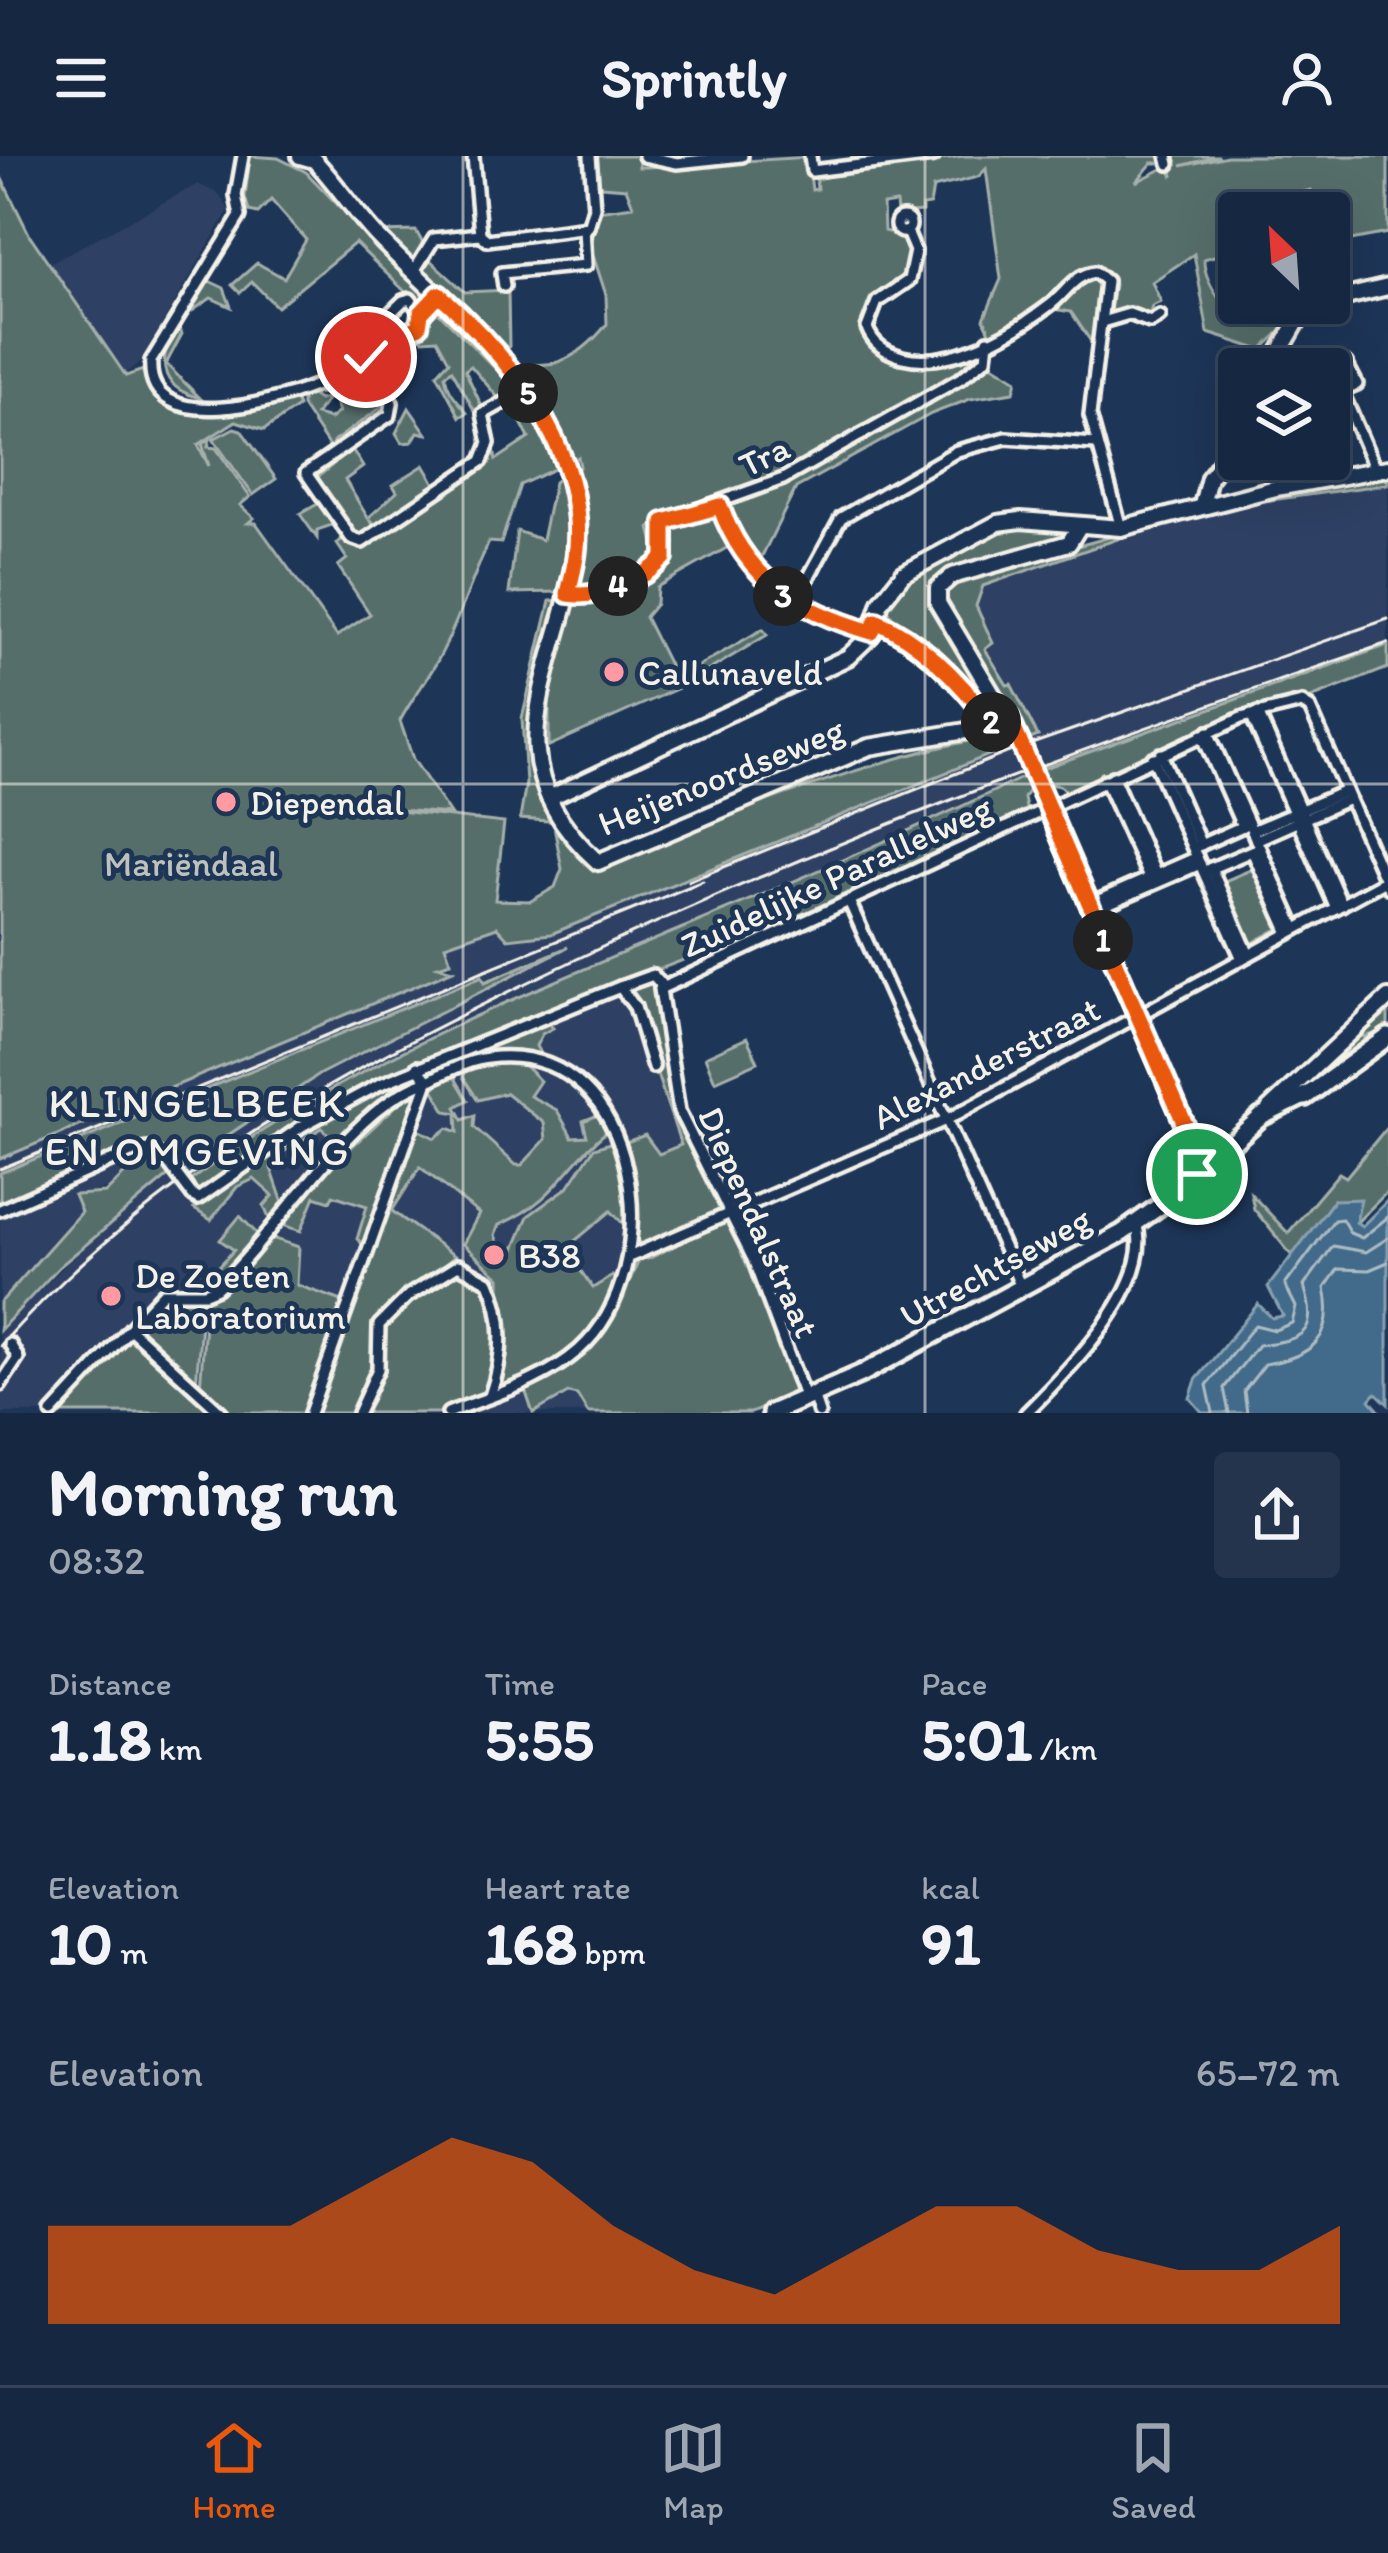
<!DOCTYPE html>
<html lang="en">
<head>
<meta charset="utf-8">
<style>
	body { margin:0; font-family:Itim,sans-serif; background:#23344c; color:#f1f3f6; height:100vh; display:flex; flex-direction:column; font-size:45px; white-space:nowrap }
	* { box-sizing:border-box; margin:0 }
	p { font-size:39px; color:#9ea6b1 }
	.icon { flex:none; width:66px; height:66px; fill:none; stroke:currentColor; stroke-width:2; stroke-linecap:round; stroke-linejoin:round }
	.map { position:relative; height:1257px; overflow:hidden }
	.drawer { display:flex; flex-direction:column; background:#162841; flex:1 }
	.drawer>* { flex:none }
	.needle { width:78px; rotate:335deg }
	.controls { position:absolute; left:1218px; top:36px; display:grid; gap:24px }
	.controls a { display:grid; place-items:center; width:132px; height:132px; border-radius:12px; background:#162841; box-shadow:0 12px 48px #0002,0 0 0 3px #35445a; font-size:60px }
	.pin { position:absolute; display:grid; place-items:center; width:102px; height:102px; color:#fff; margin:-51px; border:6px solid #fff; border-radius:50%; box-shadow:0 3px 12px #0007 }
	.km { position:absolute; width:60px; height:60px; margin:-30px; border-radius:50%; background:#222; color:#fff; font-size:33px; line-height:60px; text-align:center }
	.round { display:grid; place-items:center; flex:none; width:126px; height:126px; border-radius:12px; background:#23344c }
	.headline { display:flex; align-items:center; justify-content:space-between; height:204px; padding:0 48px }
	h1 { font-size:66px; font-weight:700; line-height:90px }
	.stats { display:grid; grid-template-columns:repeat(3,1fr); gap:18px; height:204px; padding:12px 48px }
	.stats div { display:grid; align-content:center }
	.stats b { font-size:60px; font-weight:700 }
	.stats small { font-size:33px; font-weight:400 }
	.stats p { font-size:33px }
	.chart { height:336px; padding:24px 48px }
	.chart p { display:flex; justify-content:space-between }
	.chart svg { width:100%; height:216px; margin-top:12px; fill:#ea580c; opacity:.7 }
	header { display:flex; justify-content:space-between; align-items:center; height:156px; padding:0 48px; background:#162841; font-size:54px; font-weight:700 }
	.tab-bar { display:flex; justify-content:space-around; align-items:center; height:168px; border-top:3px solid #35445a; background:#162841; font-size:33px; color:#9ea6b1 }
	.tab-bar a { display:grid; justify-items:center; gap:6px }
	.tab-bar .on { color:#ea580c }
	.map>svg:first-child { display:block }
	.built { fill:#2e4164 }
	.green { fill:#566e6b; stroke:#a5b0aa; stroke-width:3 }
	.water { fill:#426b8a; stroke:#89a1b0; stroke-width:3 }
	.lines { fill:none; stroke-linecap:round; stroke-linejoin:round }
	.shore { stroke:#adbbc2; stroke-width:3 }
	.street-casing { stroke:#f4f1e8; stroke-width:18 }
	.secondary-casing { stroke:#f4f1e8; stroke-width:22 }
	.primary-casing { stroke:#f4f1e8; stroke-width:24 }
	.street { stroke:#1d3557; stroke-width:9 }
	.secondary { stroke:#1d3557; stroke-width:14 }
	.primary { stroke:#1d3557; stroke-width:15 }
	.rail { stroke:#f4f1e8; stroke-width:3 }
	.street-bridge-casing { stroke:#f4f1e8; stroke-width:18; stroke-linecap:butt }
	.secondary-bridge-casing { stroke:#f4f1e8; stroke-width:22; stroke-linecap:butt }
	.street-bridge { stroke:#1d3557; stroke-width:9 }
	.secondary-bridge { stroke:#1d3557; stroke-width:14 }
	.route-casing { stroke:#fff; stroke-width:24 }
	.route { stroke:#ea580c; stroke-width:15 }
	.grid { fill:none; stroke:#f4f1e8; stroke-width:3; stroke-opacity:0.55 }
	.poi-dot { fill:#ff9aa2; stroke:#1d3557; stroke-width:4.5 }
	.labels { text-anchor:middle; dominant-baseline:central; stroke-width:10; stroke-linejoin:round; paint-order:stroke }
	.street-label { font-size:36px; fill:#f4f1e8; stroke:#1d3557 }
	.poi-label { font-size:36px; fill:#f4f1e8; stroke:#1d3557; text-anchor:start }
	.park-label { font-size:36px; fill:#bdc3bc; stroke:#1d3557 }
	.quarter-label { font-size:42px; letter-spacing:3px; fill:#f4f1e8; stroke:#1d3557 }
</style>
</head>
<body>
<header><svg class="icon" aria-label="menu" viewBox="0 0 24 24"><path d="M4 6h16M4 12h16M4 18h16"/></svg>Sprintly<svg class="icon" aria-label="person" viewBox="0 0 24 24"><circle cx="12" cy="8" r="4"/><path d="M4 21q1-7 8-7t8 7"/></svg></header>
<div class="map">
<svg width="1388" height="1257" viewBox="0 0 1388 1257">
	<rect width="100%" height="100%" fill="#1d3557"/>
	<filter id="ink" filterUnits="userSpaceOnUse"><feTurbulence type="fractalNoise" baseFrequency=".00833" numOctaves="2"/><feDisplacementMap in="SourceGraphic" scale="24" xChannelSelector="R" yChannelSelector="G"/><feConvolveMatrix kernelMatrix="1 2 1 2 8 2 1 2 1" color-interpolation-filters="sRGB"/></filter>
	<g filter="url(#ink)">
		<g class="built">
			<path d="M198,28l21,10 10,16 -89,152 -14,11 -76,-110z"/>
			<path d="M1252,51l1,6h-14v70l-8,2 -12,-47 15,-3 -4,-23z"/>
			<path d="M1388,328v161l-362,131 -188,88 -411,173 -112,58 2,16 119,-58 210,-84 32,155 46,85 23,204h-747v-83l112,-111 174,-125 282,-146 -84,34 -3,-6 -481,197v-14l453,-188 -9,-25 43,-19 240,-65 310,-126 -25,-51 -5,1 -23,-37 -8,-44 7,-19 231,-77z"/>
			<path d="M147,996l-18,23 -26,15 -28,5 6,17 -81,91v-90l111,-51z"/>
		</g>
		<g class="green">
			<path d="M250,0l28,2 28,14 123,128 -10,5 -64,-62 -78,64 -25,-25 -12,11 -8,-8 25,-22 27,15 22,-38 -35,-40 -13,13 -9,-2 -4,-14z"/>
			<path d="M597,0h41l1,11h7l162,-10 4,33 5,-1 -1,-9 18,-6 130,-18h200l2,7h-14l-16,19 32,-16 5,11 -2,-21h48l-38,10 46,-10h161v77l-58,11 -1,-31h-12l-6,-23 -85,21 6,23 -15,5 4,15 -17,5c-1,26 29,65 56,67 10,0 22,-3 31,-5l-30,29 -53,-17 -14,-79 -42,28 9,20 -9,4 -3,12 -18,-9 -22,9 5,-34 -23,-15 -99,67 -8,-17 17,-40 -15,-110 -8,8 -45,11 -3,17 -8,1v6l-25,2 -1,-11 -13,2 1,26 21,5c21,53 -48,51 -38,102 36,35 77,26 119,8l-3,12c-62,46 -137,86 -207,121 -39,20 -92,29 -126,49l9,33 -52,27 -1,-5 -16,2v8l-12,-1 7,-70 -12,-49 7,-7 -2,-9 -9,6 -49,-91c11,-12 23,-5 38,-10 19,-6 37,-23 49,-38l-1,-29 -15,-46 6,-38 36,-5 -7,-18 -25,-2 -8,-12z"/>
			<path d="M0,19l29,59 97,142 17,-6c16,69 103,43 152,28l3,9 -34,23 -28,-9 -38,24 11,21 -7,-22 8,-5 -2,8 8,1 34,49 -10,8 14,13 -6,5h8l81,113 33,-22 -32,-48 9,-7 -10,-15 5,-5 -5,-7 19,13h11l117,-82 8,-29 4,26 33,-22 -17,-33 12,-5 32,68 -36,17 -19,58 -12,-1c-18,38 -30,79 -50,116 -12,23 -26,38 -39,63l13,38 37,55 -77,-6 131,15 -9,77 36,1 24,-14 7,-18 -7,-37 38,29c62,-12 118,-39 176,-61 80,-28 159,-55 243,-66l4,10 -465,190 -43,5 -11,-12 -52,18 6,17 -13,4 15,4 -453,189z"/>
			<path d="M416,75l9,16 -13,13 -30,-28z"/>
			<path d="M429,103l36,33 43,-2 1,57 -5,3 -82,-78z"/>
			<path d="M1099,122l3,6 -8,62 -23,-34 -17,-3 34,-30z"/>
			<path d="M207,124l17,8 7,19 -20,-9 -29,20z"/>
			<path d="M433,151l86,85 -19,8 -29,-34 -6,4 17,37 -8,3 -22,-40 -7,5c3,20 16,27 22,38l-7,4 -23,-43 12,-13 -12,-22 -14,1 -4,-8z"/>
			<path d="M178,168l4,10 -16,30 34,34c-44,-11 -42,-41 -22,-74z"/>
			<path d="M988,206l29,18 -3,12 -44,7 -39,15 -135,74 -39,78 -20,-29 -8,-32 58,-24z"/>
			<path d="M364,209l16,41 7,-2v6l-8,-1 -46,33 -1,9 -30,-45v-11l23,-10 5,8 -20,1 9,6 10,-3 -13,18 14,4 9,-7 -11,-28 14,-3z"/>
			<path d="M409,252l18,26 -9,-2 -6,10 -10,1 -6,-10z"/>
			<path d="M234,272l7,2 35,49 -23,16 -40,-56z"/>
			<path d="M352,293l11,18 -18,13 23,38 29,-26 -4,-7 31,-20 13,22 -58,42 -9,-10 6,12 -17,7 -44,-59z"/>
			<path d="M1388,318v10l-175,24z"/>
			<path d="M559,322l10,55 -9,59 -51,1 8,-62 25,9 12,-58z"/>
			<path d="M321,346l14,22 -18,6v8l-17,-24z"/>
			<path d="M714,359l18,30 -75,42 -1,17 -11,13 31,62 87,-50 4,6 -86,52 -132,59v-43l21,-101c36,-7 69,-14 97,-41l1,-16 6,-1 -2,-18z"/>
			<path d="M1175,363l-192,67 -7,20 17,37 -8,6 22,36 4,-1 27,52 -12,5 -85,-140v-8l14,-13z"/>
			<path d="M1020,369l46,3 1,7 -117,33 -21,20 3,20 64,105 -4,1 -90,-83 -15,-22c11,-34 98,-79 133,-84z"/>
			<path d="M557,444c-28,84 -38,136 -8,221l-29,-2 6,-36 -4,-64 28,-118z"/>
			<path d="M1388,489v23l-77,30 -86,22 -157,75 -8,-9 -19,-3 -5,-12z"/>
			<path d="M1026,620l4,12 -6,10 3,15 -191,88 -422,163 -114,59 -98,69 -15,-9c153,-116 327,-185 503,-258 114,-47 225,-96 336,-149z"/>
			<path d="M1255,712l28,58 -36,20 -25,-64z"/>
			<path d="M568,791l-248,127 -143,95 -16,-18 -31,-4 -130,56v-30l482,-197 3,6z"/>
			<path d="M651,823l25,133 51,97 -84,36 -6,-4 -4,-57 -12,-40 24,-9 14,19 22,-9 -52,-153 2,-6z"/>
			<path d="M1388,856v18l-24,7 2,5 -79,58z"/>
			<path d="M545,864l8,8 -11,6 -6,12 5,9 15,6 -62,-8 -63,17z"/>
			<path d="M747,882l11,24 -43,19 -10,-24z"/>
			<path d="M495,905l26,1 19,19 -10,15 27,14 15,27 15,-1 -4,-15 15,-6 8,17c-44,37 -48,67 -107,93l-4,10 4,10 15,4 14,-33 40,-29 26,-39 19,-6 13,44 2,43 -17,-18 -46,38 28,39 19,-12 6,9c-21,49 -63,90 -117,101l-1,-108 -37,-34 16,-30 -59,-47 -28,44 63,45 -79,67v45l-20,45h-40l99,-285 20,10 13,-10 10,4 -1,-19 -11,-2 -13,-22 13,-12 9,1 13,22 -12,7 7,13 12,-5 -1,12 42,38h6l24,-26 -2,-16 -38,-30 -28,7 -15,-23 1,-9z"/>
			<path d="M407,919l4,6 -77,68 -9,-5 3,-10 -6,-6 -45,28 -6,12 12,35 -13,18 -6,-15 9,-10 -19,-17 -17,8 -26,33 -17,-11 110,-79z"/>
			<path d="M408,939l9,3 -52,148 -8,-7 10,-33 -34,-11 -3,6 -15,-5 -14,35 -19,-6 23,-35z"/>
			<path d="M1388,970v65l-32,32 -22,-23 -42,56 -38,-47 -3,-15 37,39 51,-60 7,4z"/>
			<path d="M147,996l26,20 -114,95 -59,63v-27l81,-91 -7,-17 31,-2z"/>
			<path d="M240,1060l20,21c-23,25 -41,57 -79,51l10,-18 18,7 25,-27 -14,-10z"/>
			<path d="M731,1062l37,86 27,91 -44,18h-163l-11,-18 -9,-2 -35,20 -9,-26 69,-46 27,-39 20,-44 8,1z"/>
			<path d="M269,1081l30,10 -2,38 48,17 -38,111h-79l-28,-25 7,-90z"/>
			<path d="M458,1113c47,17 48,83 28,123l-47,21h-78l15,-31 5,-56 44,-39z"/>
			<path d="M165,1141l38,1 -7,86 -54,-49 -2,-10z"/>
			<path d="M130,1181l3,1 85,75h-161z"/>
		</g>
		<path class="water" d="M1361,1043l-5,23 6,4 26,-26v204l-12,-11 -6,7 11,13h-178l-13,-15 6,-18 62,-76 14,14 11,-2 -15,-29 66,-87z"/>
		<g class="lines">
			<g class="shore">
				<path d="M1213,1257l-6,-28 48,-60 20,5 17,-7 4,-16 -11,-22 49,-65 8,-1 8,14 12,5 26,-21"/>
				<path d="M1229,1257l-5,-25 34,-43c43,-5 62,-10 46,-59l29,-40 33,6 22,-14"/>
				<path d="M1247,1257l-3,-22 21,-27c46,-7 71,-26 60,-76l13,-19 31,1 19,-8"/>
			</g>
			<defs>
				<g id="street">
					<path d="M243,0l-7,39 4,21 -89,145c-6,79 133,40 172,21 33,-16 64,-37 96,-56l2,-13 18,-19"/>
					<path d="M473,0l7,78"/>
					<path d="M644,0l33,7 65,-7"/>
					<path d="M810,0l2,15 122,-15"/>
					<path d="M1167,0l2,8"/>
					<circle cx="903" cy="69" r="7"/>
					<path d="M907,76l8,19 -6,29 -32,22 -10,26c6,16 18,24 35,29 49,12 110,-23 148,-52 16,-12 24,-30 45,-33l11,9 -16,134 31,113"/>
					<path d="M414,115l20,-32 46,-5 7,6 101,-13 6,-20 -4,-51"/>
					<path d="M504,130l-2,-13 84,-8 -2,-37"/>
					<path d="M1102,166l27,-8 21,8 10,-6"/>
					<path d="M376,195l-3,-21 30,-29 7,-2 11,14"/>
					<path d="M366,201l26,46 -2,12 -84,58 45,65 11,4 120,-81 7,-18 -6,-29 43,-24"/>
					<path d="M1328,213l18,-6 11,21 -28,12"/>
					<path d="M1343,238l33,77"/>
					<path d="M720,349c25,75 80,106 152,127"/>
					<path d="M568,438c33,5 74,-13 96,-36v-36l119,-43 178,-101 25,-19 2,-19"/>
					<path d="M794,448l47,-86 116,-67 49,-13 90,6"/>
					<path d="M1258,557l84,192"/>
					<path d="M1251,559l85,193"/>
					<path d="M1208,576l88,197"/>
					<path d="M1202,579l40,91"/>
					<path d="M1161,598l40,91"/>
					<path d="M1153,602l89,201"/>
					<path d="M1113,621l44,100"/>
					<path d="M1105,624l45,100"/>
					<path d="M1252,675l94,-40"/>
					<path d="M1256,684l93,-41"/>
					<path d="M1198,690l45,-20"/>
					<path d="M1252,695l37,82"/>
					<path d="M1211,712l38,87"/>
					<path d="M1209,713l45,-19"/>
					<path d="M849,745l172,386"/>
					<path d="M1088,749l109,-48"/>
					<path d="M1091,755l109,-47"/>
					<path d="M620,831l33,-12 10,12"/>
					<path d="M417,911l11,14c22,-11 44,-23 69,-24 145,-9 173,212 82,293 -36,32 -88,46 -131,63"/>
					<path d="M193,1040l5,3 104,-73 76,-41 242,-98 15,20 18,60"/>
					<path d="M0,1054l131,-58 18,-3 16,10"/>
					<path d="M631,1100l317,-137 437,-238"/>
					<path d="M130,1173l92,84"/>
					<path d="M0,1229l18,-27 -8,-14"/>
					<path d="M813,1239l6,18"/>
					<path d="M805,1243l-52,-140 -74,-148 -19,-122 581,-271 61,-15 8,5 78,179"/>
					<path d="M52,1257l111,-120h42l12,-5c61,-54 133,-183 211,-207l-118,332"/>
					<path d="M358,1257l20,-44 1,-44 29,-29 50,-31 31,17c17,37 14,77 1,114"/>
					<path d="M1026,1257c39,-39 130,-129 110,-190"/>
				</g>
				<g id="secondary">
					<path d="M300,0l14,4c23,24 41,53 64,77 75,78 163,137 193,248 36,134 -114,251 27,377l271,-115 103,-17 37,-13"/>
					<path d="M1329,145l59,-14"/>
					<path d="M1270,213l27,-47 28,-19"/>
					<path d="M1202,349l7,-27 30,-39"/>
					<path d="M876,465c48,22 87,63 118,105"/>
					<path d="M1020,584l-82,-137v-15l14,-12 117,-33 11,-18"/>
					<path d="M1033,620l162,374 13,16"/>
					<path d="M549,642l299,-141 22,-21 11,-34 22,-28 95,-51 23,-3 100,8 155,-40 112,-20"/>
					<path d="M1269,953l119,-111"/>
				</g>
				<g id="primary">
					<path d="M1305,941l83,-60"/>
					<path d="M771,1257l92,-40 259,-140 42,-30 97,-86 49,-24"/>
				</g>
			</defs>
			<use href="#street" class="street-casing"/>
			<use href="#secondary" class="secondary-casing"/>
			<use href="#primary" class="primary-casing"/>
			<use href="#street" class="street"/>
			<use href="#secondary" class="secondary"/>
			<use href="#primary" class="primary"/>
			<g class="rail">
				<path d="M689,725l320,-129 379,-133"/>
				<path d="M0,1013l703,-288"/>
				<path d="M0,1190c160,-179 347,-277 560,-379 268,-128 547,-228 828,-324"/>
			</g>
			<defs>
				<path id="street-bridge" d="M165,1003l28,37"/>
				<path id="secondary-bridge" d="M1020,584l13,36"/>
			</defs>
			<use href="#street-bridge" class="street-bridge-casing"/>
			<use href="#secondary-bridge" class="secondary-bridge-casing"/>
			<use href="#street-bridge" class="street-bridge"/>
			<use href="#secondary-bridge" class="secondary-bridge"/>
		</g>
	</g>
	<g class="lines" filter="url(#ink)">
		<defs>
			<path id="route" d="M366,201l53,-31 2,-13 18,-19c69,62 146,154 138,254 -1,16 -6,31 -9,46 33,5 74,-13 96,-36v-36l56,-16c26,74 79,105 152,126l4,-11c48,21 87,63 118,105l15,-9 187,433 12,16 -11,8"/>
		</defs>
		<use href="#route" class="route-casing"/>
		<use href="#route" class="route"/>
	</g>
	<path class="grid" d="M463,0v1257M925,0v1257M0,628h1388"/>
	<g class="poi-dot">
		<circle cx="614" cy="516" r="12"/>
		<circle cx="226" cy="646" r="12"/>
		<circle cx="494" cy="1099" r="12"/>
		<circle cx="111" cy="1140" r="12"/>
	</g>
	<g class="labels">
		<g class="street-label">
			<text transform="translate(764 300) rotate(-26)">Tra</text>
			<text transform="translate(721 620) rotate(-22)">Heijenoordseweg</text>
			<text transform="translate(836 720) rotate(-25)">Zuidelijke Parallelweg</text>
			<text transform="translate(986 907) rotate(-27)">Alexanderstraat</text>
			<text transform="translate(759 1066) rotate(66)">Diependalstraat</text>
			<text transform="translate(995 1111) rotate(-29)">Utrechtseweg</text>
		</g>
		<g class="poi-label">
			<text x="638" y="516">Callunaveld</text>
			<text x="250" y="646">Diependal</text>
			<text x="518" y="1099">B38</text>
			<text x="135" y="1119">De Zoeten<tspan x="135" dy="41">Laboratorium</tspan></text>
		</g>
		<g class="park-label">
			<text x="191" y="707">Mariëndaal</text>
		</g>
		<g class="quarter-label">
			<text x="198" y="946">KLINGELBEEK<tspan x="198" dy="48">EN OMGEVING</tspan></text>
		</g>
	</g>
</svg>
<div class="controls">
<a><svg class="needle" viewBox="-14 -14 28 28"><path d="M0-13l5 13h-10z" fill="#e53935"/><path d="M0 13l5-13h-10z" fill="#9ea6b1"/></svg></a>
<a><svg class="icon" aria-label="layers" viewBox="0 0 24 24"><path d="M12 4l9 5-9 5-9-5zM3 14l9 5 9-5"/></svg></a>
</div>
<div class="pin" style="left:1197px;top:1018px;background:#1e9e55"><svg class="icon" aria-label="arrive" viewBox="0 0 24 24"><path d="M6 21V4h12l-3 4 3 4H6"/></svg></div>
<div class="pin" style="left:366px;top:201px;background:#d93025"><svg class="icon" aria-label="check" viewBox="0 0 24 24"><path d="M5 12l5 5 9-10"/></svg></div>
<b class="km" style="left:1103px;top:784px">1</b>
<b class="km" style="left:991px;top:566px">2</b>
<b class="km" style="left:783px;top:440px">3</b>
<b class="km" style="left:618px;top:430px">4</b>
<b class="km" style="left:528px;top:237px">5</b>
</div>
<section class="drawer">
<div class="headline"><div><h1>Morning run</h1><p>08:32</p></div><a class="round"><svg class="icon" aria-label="share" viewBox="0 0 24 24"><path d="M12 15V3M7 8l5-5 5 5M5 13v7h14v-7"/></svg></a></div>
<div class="stats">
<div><p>Distance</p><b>1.18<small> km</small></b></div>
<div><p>Time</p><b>5:55</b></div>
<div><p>Pace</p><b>5:01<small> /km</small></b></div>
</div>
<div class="stats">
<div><p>Elevation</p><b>10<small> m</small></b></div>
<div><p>Heart rate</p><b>168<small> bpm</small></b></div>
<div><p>kcal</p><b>91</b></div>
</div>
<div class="chart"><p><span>Elevation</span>65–72 m</p>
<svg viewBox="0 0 160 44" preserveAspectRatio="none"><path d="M0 44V24L10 24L20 24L30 24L40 15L50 6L60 11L70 24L80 33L90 38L100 29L110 20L120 20L130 29L140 33L150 33L160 24V44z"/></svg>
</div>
</section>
<nav class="tab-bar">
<a class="on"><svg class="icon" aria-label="home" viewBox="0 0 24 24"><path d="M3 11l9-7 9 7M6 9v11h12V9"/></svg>Home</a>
<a><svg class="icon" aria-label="map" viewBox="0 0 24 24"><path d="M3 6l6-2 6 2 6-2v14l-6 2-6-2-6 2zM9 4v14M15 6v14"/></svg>Map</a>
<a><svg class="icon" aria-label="saved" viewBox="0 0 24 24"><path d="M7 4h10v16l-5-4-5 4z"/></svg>Saved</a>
</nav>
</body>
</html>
